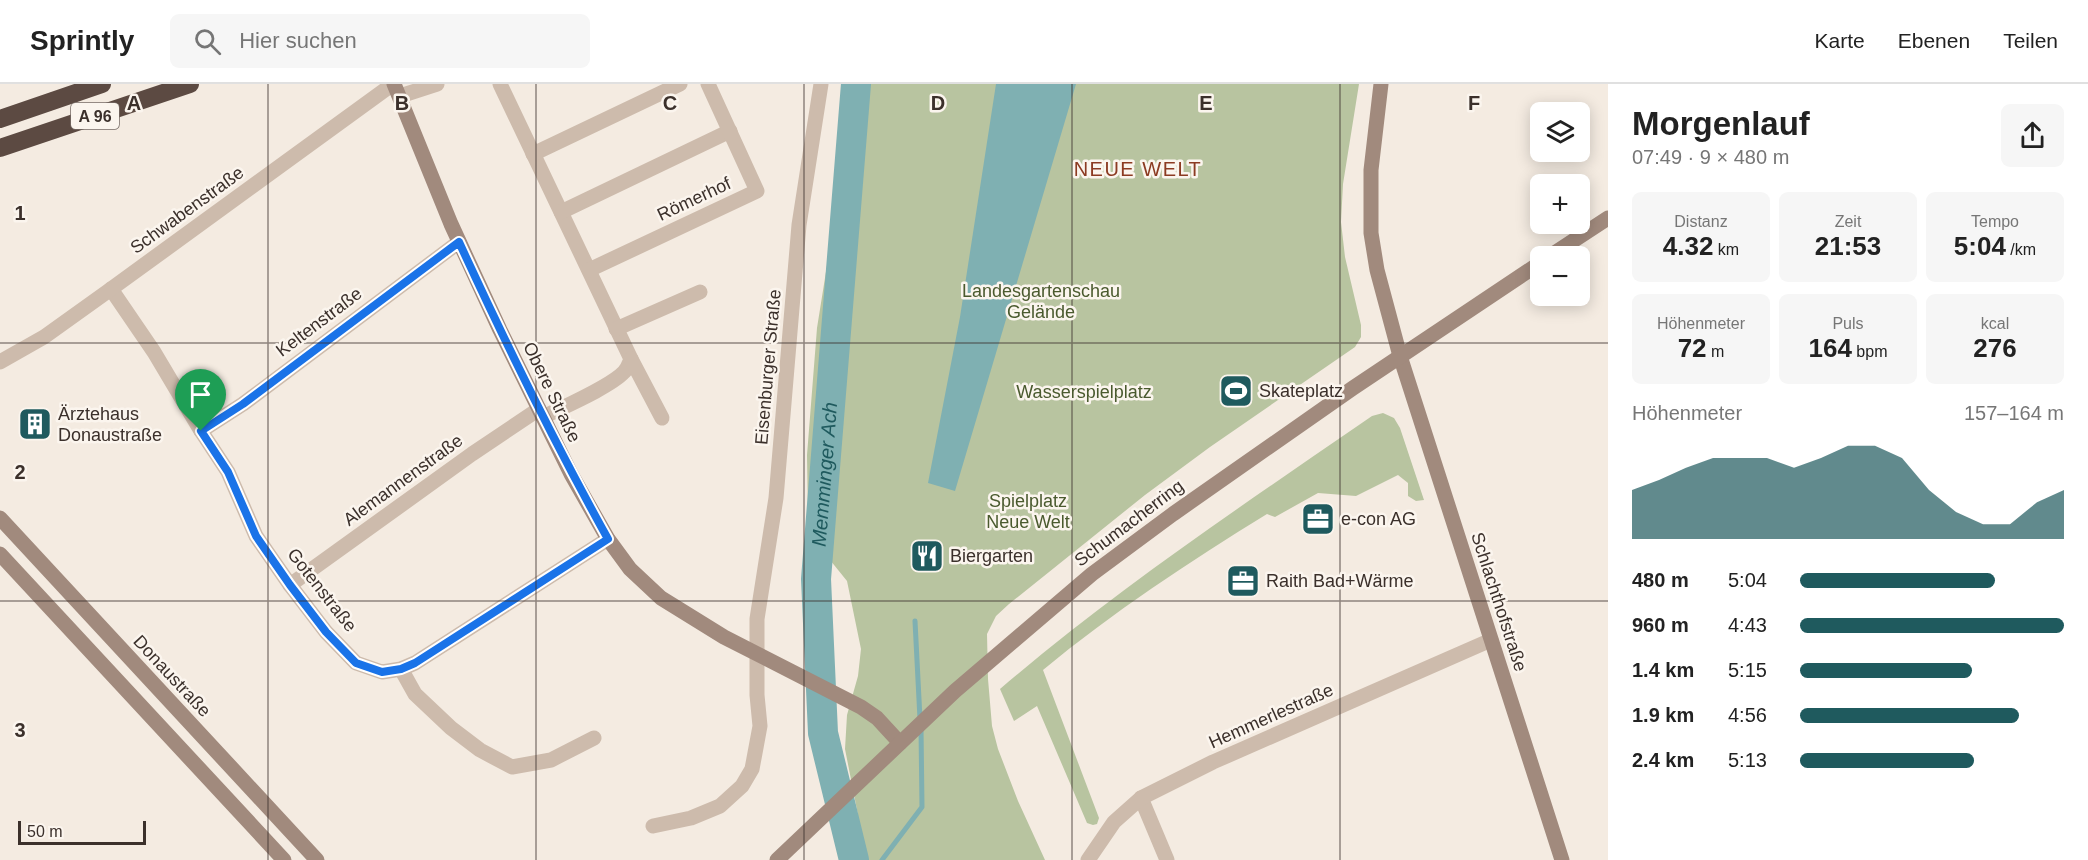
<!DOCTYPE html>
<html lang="de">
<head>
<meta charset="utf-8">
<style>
	body { margin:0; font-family:Arial,sans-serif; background:#f6f6f6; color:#222; height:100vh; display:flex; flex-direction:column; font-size:22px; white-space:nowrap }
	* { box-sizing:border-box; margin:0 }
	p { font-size:20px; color:#767676 }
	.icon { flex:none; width:33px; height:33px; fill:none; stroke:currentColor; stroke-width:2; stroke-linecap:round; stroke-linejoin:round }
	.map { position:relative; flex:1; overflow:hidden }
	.drawer { display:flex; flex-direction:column; background:#fff; width:480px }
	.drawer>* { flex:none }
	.fabs { position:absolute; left:1530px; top:18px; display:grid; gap:12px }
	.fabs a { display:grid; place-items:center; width:60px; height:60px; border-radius:9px; background:#fff; box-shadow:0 3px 15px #0003; font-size:30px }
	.scale { position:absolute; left:18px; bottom:15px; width:128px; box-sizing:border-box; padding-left:6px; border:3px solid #3b302b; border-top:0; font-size:16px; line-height:21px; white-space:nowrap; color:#3b302b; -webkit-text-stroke:4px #fbf5ee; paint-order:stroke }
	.pin { position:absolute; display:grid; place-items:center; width:51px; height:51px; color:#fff; margin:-62px -26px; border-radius:50% 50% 50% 0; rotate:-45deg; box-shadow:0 0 6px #0007 }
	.pin .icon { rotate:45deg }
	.round { display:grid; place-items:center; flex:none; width:63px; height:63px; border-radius:9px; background:#f6f6f6 }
	.overview { display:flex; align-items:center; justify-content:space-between; height:102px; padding:0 24px }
	h1 { font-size:33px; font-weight:700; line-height:45px }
	.figures { display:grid; grid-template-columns:repeat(3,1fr); gap:9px; height:102px; padding:6px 24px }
	.figures div { display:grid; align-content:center; border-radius:9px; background:#f6f6f6; text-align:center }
	.figures b { font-size:26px; font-weight:700 }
	.figures small { font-size:16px; font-weight:400 }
	.figures p { font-size:16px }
	.chart { height:168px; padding:12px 24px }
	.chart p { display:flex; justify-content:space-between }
	.chart svg { width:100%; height:108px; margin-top:6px; fill:#1f5a5e; opacity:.7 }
	ul { padding:0 24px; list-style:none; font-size:20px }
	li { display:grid; grid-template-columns:96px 72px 1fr; align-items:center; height:45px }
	li i { height:15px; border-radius:8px; background:#1f5a5e }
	header { display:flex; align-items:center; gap:36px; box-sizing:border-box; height:84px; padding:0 30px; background:#fff; border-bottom:2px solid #e0e0e0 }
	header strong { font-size:28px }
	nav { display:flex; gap:33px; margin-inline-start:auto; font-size:21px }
	.search { width:420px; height:54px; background:#f6f6f6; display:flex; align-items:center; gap:15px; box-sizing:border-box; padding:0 21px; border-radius:9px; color:#767676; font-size:22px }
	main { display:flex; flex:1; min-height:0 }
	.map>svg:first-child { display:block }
	.green { fill:#b8c4a0 }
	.water { fill:#7fb0b2 }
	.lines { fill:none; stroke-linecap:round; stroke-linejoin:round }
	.stream { stroke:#7fb0b2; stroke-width:5 }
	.river { stroke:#7fb0b2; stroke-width:30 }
	.street { stroke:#cdbbac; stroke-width:15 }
	.secondary { stroke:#a18a7d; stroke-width:15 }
	.highway { stroke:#5c4a42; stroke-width:18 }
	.route-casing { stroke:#fff; stroke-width:12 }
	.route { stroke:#1a73e8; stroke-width:8 }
	.grid { fill:none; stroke:#3b302b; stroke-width:1.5; stroke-opacity:0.55 }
	.labels { text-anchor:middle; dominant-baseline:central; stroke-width:5; stroke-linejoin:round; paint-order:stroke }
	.shield { fill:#fbf5ee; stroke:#756b66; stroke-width:1.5 }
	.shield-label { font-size:16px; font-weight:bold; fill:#3b302b }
	.street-label { font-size:18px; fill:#3b302b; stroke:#fbf5ee }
	.park-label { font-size:18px; fill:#4a5a2e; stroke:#fbf5ee }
	.poi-label { font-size:18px; fill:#3b302b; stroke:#fbf5ee; text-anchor:start }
	.neighbourhood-label { font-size:20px; letter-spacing:1.5px; fill:#8c3b22; stroke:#fbf5ee }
	.water-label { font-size:20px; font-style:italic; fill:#1f5a5e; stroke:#fbf5ee }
	.grid-label { font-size:20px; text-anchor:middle; font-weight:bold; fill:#3b302b; stroke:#fbf5ee; stroke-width:5; stroke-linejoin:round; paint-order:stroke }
</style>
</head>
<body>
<header>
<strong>Sprintly</strong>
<div class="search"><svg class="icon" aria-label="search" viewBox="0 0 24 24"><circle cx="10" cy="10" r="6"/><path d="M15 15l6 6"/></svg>Hier suchen</div>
<nav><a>Karte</a><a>Ebenen</a><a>Teilen</a></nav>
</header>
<main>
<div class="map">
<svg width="1608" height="776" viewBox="0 0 1608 776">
	<rect width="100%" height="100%" fill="#f4ebe1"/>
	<g class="green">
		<path d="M856,0h503l-16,100 -2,38 4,35 16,68v12l-6,10 -145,100 -65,48 -136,109 -13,12 -9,18 1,45 4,47 6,23 20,52 27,59h-202l3,-15 12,-30 -13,-66 2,-34 11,-39 3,-27 -14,-68 -21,-26 -18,-35 -1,-65 10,-127z"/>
		<path d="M1383,329l11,5 6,10 24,72 -8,1 -8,-5v-13l-10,-8 -42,21 -38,-3 -43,24 -8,-3c-78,48 -154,98 -224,156l56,148 -2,6 -4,1 -6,-2 -50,-117 -23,15 -14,-32c112,-96 234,-178 356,-262l16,-11z"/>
	</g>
	<path class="water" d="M996,0h80l-121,407 -27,-8 32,-166z"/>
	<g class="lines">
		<g class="stream">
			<path d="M915,537l5,98"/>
			<path d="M882,776l40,-53 -1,-79"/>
		</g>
		<path class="river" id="s1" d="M854,776l-31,-127 -7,-154 40,-495"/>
		<g class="street">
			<path d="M500,0l131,275c-2,5 -3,9 -7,13 -14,15 -61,35 -81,45"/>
			<path d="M400,12l37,-12"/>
			<path d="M533,70l147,-70"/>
			<path d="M561,128l169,-81"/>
			<path d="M589,186l168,-79 -49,-107"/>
			<path d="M111,205l43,63 47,79 27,41 28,64 34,49 36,47 30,31 26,9 19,-3 14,-6 193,-124"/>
			<path d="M616,245l84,-37"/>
			<path d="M631,275l31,59"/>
			<path d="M0,278l44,-25 67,-48 282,-205"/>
			<path d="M201,347l42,-27 216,-162"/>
			<path d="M290,501l182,-131 67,-45"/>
			<path d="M401,585l14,25 36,34 29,22 32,17 39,-7 43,-22"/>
			<path d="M1141,714l26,62"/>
			<path d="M653,742l38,-8 29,-12 22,-20 10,-17 3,-16 5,-27 -3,-31v-76l19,-121 23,-273 22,-141"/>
			<path d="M1088,776l26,-38 27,-24 72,-36 278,-122"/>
		</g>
		<g class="secondary">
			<path d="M394,0l57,140 49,106 71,144 37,65 22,30 31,29 63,39 137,70 16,11 23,25"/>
			<path d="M1381,0l-10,86v63l6,37 23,86 162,504"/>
			<path d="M1550,172l58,-38"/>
			<path d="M0,434l317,342"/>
			<path d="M0,470l284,306"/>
			<path d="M777,776l178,-169 137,-117 81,-60 180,-126 187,-125"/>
		</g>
		<g class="highway">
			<path d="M0,35l102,-35"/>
			<path d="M0,64l190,-64"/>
		</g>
	</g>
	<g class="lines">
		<defs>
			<path id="route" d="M459,158c46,100 95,200 149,297l-193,124 -14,6 -19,3 -26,-9 -30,-31 -36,-47 -34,-49 -28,-64 -27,-41 42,-27z"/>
		</defs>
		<use href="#route" class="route-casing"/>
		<use href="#route" class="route"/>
	</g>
	<path class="grid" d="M268,0v776M536,0v776M804,0v776M1072,0v776M1340,0v776M0,259h1608M0,517h1608"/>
	<defs>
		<symbol id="stadium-square" viewBox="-11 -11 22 22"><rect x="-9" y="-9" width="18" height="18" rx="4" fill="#1f5a5e" stroke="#fbf5ee"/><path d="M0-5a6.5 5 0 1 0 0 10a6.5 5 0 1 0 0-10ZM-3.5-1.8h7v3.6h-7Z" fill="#fff"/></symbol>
		<symbol id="building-square" viewBox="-11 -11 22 22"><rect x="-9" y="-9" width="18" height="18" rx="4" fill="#1f5a5e" stroke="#fbf5ee"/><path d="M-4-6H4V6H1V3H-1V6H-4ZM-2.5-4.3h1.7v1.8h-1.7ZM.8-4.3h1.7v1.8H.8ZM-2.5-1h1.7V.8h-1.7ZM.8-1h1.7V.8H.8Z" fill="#fff"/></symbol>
		<symbol id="office-square" viewBox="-11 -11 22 22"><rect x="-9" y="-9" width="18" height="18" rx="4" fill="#1f5a5e" stroke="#fbf5ee"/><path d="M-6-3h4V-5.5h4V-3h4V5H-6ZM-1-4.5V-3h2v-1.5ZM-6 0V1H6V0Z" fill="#fff"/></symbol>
		<symbol id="restaurant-square" viewBox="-11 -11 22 22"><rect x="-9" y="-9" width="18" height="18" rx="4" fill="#1f5a5e" stroke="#fbf5ee"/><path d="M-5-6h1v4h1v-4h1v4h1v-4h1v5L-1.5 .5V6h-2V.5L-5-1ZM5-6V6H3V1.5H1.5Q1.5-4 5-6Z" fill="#fff"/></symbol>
	</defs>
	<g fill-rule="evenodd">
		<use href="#stadium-square" x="1217" y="288" width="38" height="38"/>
		<use href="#building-square" x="16" y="321" width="38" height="38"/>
		<use href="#office-square" x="1299" y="416" width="38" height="38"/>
		<use href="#restaurant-square" x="908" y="453" width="38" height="38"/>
		<use href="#office-square" x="1224" y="478" width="38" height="38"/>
	</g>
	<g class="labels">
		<rect class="shield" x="71" y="19" width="48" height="26" rx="4.5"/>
		<g class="shield-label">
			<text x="95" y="32">A 96</text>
		</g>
		<g class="street-label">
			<text transform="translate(694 115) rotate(-25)">Römerhof</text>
			<text transform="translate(187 126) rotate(-36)">Schwabenstraße</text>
			<text transform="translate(319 238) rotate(-37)">Keltenstraße</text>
			<text transform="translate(768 283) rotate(-85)">Eisenburger Straße</text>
			<text transform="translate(552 308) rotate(64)">Obere Straße</text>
			<text transform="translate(403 396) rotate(-36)">Alemannenstraße</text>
			<text transform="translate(1129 439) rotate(-37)">Schumacherring</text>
			<text transform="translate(322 506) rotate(52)">Gotenstraße</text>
			<text transform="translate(1499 518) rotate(72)">Schlachthofstraße</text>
			<text transform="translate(172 592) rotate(47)">Donaustraße</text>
			<text transform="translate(1271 632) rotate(-24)">Hemmerlestraße</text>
		</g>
		<g class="park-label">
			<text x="1041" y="207">Landesgartenschau<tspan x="1041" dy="21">Gelände</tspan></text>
			<text x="1084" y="308">Wasserspielplatz</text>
			<text x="1028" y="417">Spielplatz<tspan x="1028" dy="21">Neue Welt</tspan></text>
		</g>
		<g class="poi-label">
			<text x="1259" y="307">Skateplatz</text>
			<text x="58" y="330">Ärztehaus<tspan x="58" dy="21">Donaustraße</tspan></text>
			<text x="1341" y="435">e-con AG</text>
			<text x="950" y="472">Biergarten</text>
			<text x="1266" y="497">Raith Bad+Wärme</text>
		</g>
		<g class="neighbourhood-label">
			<text x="1138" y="85">NEUE WELT</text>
		</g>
		<g class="water-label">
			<text stroke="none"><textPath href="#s1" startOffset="390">Memminger Ach</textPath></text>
		</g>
	</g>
	<g class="grid-label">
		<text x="134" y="26">A</text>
		<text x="402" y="26">B</text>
		<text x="670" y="26">C</text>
		<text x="938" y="26">D</text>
		<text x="1206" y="26">E</text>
		<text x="1474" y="26">F</text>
		<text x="20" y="136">1</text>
		<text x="20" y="395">2</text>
		<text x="20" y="653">3</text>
	</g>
</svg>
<div class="fabs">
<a><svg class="icon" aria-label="layers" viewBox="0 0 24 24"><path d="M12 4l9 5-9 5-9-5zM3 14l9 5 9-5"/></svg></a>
<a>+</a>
<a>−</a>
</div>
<div class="scale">50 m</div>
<div class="pin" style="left:201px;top:347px;background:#1e9e55"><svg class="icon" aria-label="arrive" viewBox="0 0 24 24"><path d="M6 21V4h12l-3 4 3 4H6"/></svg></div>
</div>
<section class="drawer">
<div class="overview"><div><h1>Morgenlauf</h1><p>07:49 · 9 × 480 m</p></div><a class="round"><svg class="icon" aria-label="share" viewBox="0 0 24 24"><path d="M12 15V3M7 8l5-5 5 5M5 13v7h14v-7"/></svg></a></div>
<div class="figures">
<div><p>Distanz</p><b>4.32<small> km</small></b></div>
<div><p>Zeit</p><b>21:53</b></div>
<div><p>Tempo</p><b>5:04<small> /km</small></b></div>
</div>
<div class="figures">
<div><p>Höhenmeter</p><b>72<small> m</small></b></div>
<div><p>Puls</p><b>164<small> bpm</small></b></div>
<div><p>kcal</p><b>276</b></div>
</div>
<div class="chart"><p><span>Höhenmeter</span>157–164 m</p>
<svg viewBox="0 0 160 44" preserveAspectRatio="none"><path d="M0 44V24L10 20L20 15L30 11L40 11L50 11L60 15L70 11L80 6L90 6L100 11L110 24L120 33L130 38L140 38L150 29L160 24V44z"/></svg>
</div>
<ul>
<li><b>480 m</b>5:04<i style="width:74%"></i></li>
<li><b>960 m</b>4:43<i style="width:100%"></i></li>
<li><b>1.4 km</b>5:15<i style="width:65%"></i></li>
<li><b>1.9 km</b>4:56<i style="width:83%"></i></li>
<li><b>2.4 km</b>5:13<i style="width:66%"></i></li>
</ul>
</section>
</main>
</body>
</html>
